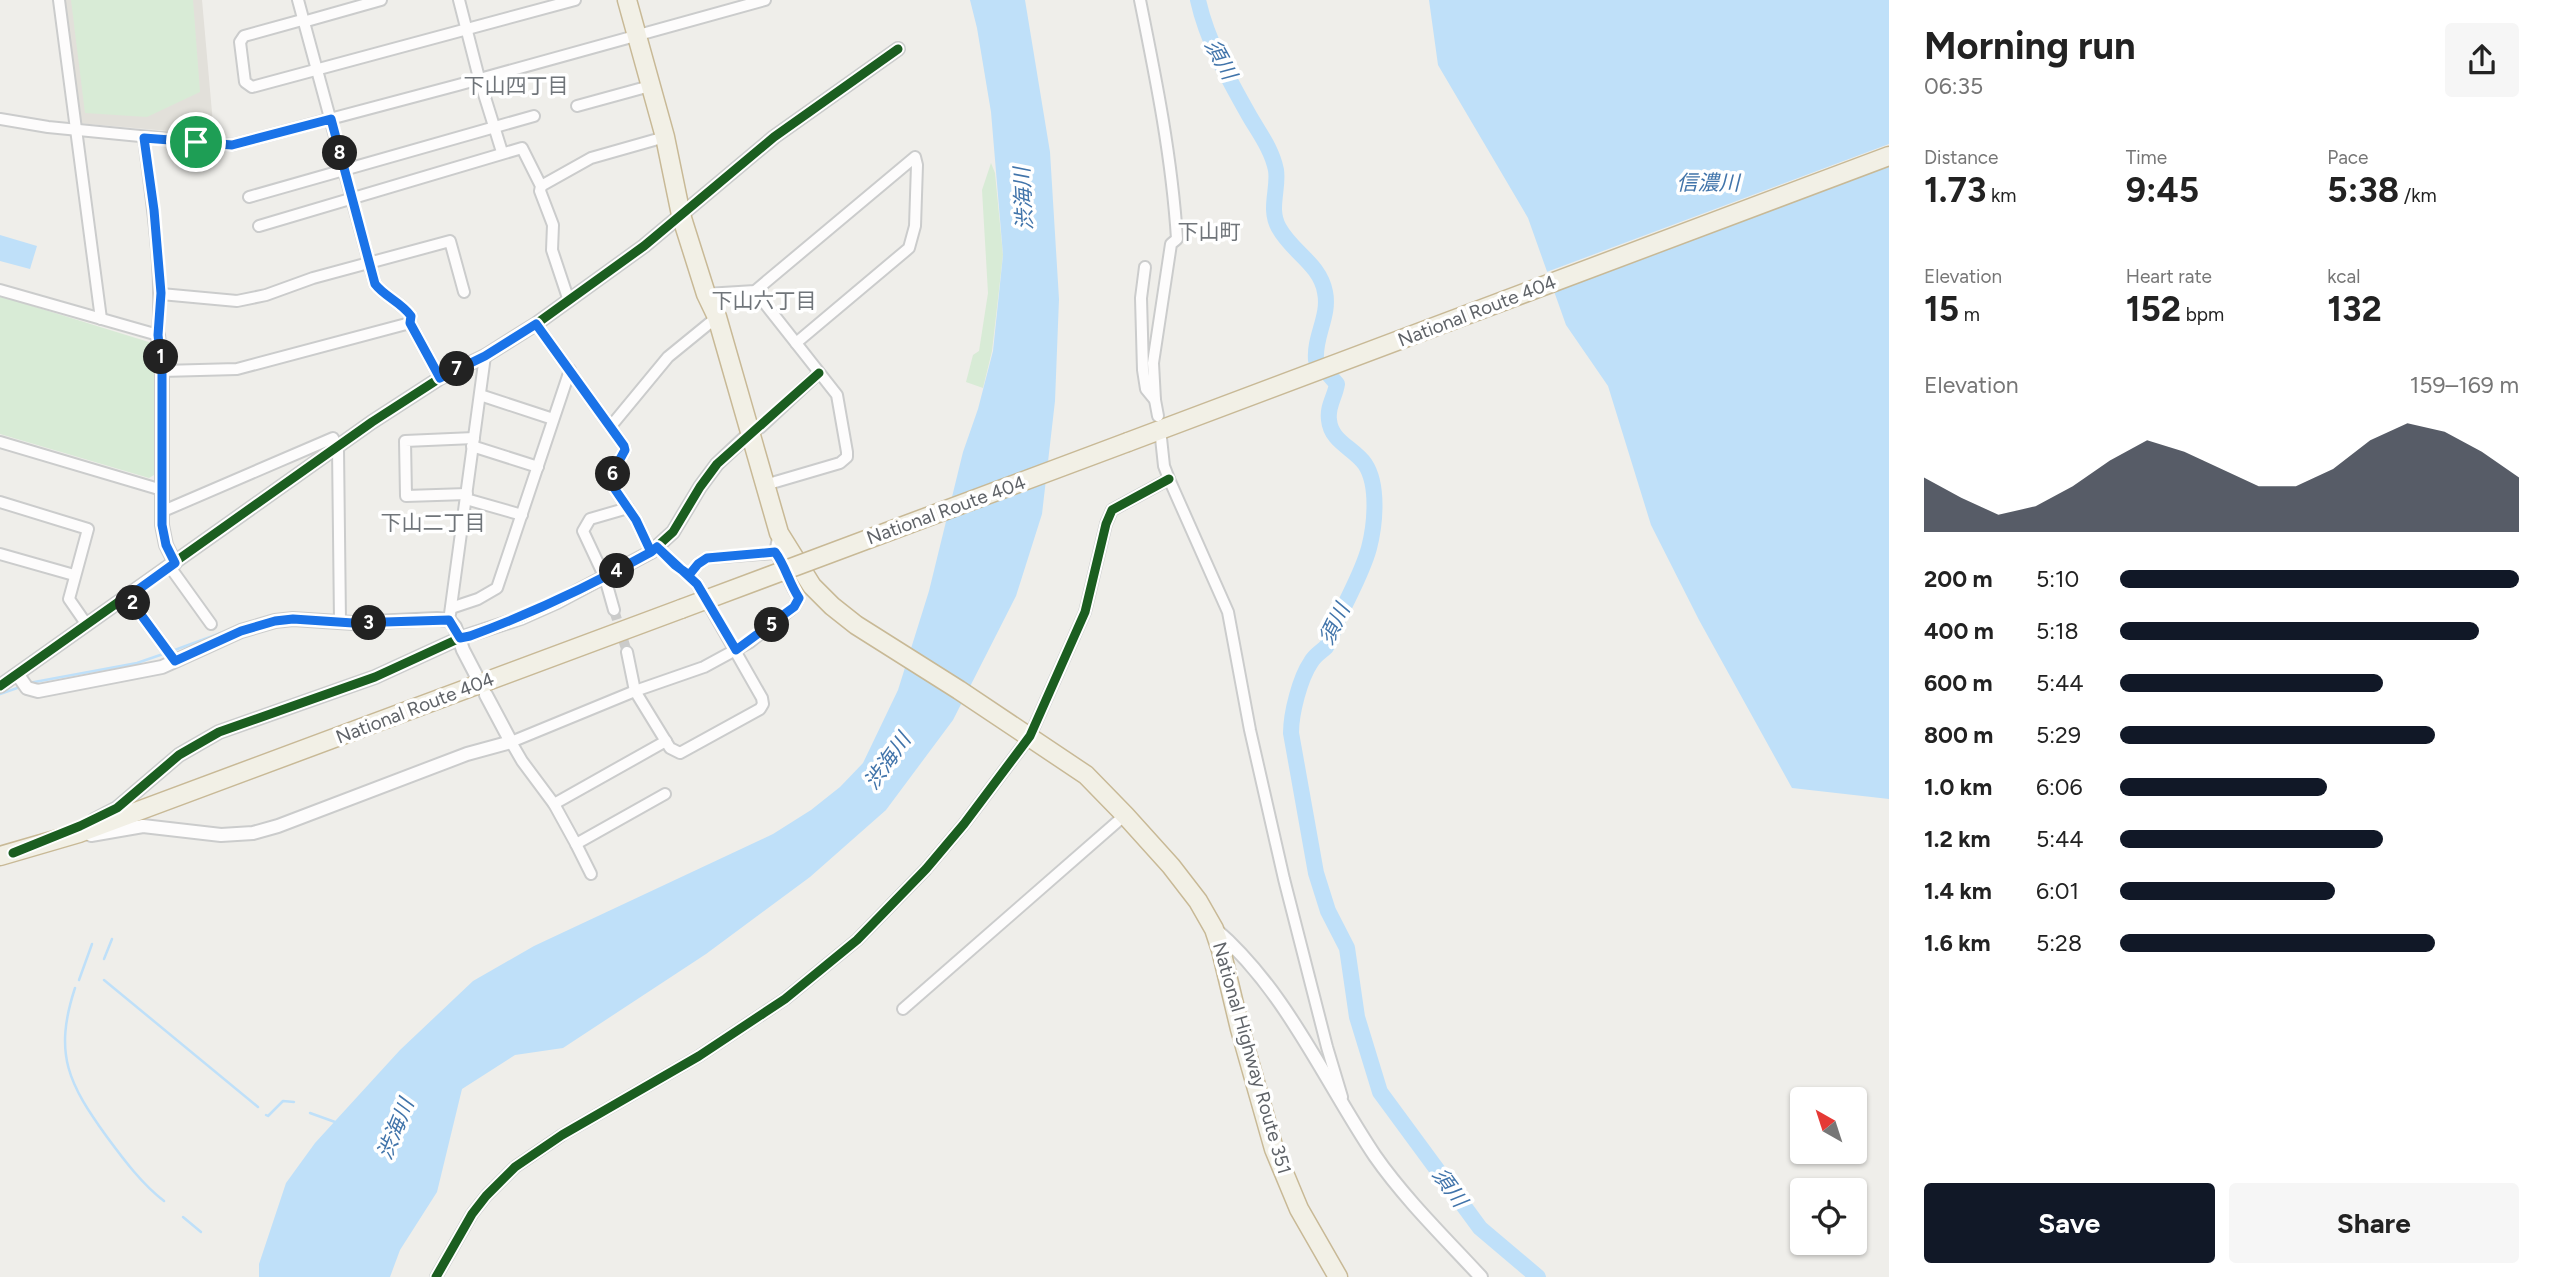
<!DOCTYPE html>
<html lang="en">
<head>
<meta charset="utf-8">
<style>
	body { margin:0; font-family:Figtree,"Noto Sans JP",sans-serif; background:#f6f6f6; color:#222; height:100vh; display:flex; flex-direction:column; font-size:26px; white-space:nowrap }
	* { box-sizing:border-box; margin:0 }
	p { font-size:23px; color:#767676 }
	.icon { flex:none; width:38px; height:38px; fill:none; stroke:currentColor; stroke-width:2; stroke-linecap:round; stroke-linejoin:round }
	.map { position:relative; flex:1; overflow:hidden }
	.panel { display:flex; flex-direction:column; background:#fff; width:665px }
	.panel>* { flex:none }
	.needle { width:46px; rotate:321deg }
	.tools { position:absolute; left:1790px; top:1087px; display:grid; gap:14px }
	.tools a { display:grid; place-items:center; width:77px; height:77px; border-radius:7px; background:#fff; box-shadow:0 2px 5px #0004; font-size:35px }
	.pin { position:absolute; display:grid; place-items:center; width:60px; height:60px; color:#fff; margin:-30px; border:4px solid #fff; border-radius:50%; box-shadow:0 2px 7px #0007 }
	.km { position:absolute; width:35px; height:35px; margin:-18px; border-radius:50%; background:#222; color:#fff; font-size:19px; line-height:35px; text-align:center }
	.round { display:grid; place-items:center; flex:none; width:74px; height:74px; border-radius:7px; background:#f6f6f6 }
	.head { display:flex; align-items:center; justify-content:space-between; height:119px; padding:0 35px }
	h1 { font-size:38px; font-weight:700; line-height:52px }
	.figures { display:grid; grid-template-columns:repeat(3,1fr); gap:10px; height:119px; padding:7px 35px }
	.figures div { display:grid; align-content:center }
	.figures b { font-size:35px; font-weight:700 }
	.figures small { font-size:19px; font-weight:400 }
	.figures p { font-size:19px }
	.chart { height:196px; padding:14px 35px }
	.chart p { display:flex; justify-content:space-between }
	.chart svg { width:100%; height:126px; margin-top:7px; fill:#111827; opacity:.7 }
	.button { display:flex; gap:14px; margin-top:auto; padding:14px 35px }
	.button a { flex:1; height:80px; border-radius:7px; background:#111827; color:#fff; font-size:28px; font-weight:700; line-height:80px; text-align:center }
	.button a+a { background:#f6f6f6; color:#222 }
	ul { padding:0 35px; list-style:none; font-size:23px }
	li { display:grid; grid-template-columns:112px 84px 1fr; align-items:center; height:52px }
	li i { height:18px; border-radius:9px; background:#111827 }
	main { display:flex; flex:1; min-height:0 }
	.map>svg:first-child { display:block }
	.education { fill:#e2e0da }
	.green { fill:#d8ebd6 }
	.water { fill:#bfe0f9 }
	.pier { fill:#efeeea }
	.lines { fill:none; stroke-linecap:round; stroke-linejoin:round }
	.stream { stroke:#bfe0f9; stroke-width:2.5 }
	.river { stroke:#bfe0f9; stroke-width:16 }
	.minor-tunnel { stroke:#cbcbca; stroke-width:10; stroke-dasharray:10 5; stroke-linecap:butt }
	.minor-casing { stroke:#cbcccc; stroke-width:14 }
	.tertiary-casing { stroke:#cbcccc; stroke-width:16 }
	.trunk-casing { stroke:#c8b996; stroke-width:21 }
	.minor { stroke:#fdfcfc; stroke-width:10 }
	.tertiary { stroke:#fdfcfc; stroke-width:12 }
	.trunk { stroke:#f2f0e6; stroke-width:18 }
	.trunk-bridge-casing { stroke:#c8b996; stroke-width:21; stroke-linecap:butt }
	.trunk-bridge { stroke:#f2f0e6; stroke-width:18 }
	.cycleway-casing { stroke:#fff; stroke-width:13 }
	.cycleway { stroke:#1b5e20; stroke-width:9 }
	.route-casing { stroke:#fff; stroke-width:14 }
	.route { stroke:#1a73e8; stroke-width:9 }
	.labels { text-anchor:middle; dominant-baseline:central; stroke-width:7; stroke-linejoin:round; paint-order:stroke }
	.street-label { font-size:19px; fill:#5f6368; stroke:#fff }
	.water-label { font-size:21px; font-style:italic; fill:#4174aa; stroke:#fff }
	.neighbourhood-label { font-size:21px; fill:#70757a; stroke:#fff }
</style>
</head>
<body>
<main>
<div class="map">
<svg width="1889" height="1277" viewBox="0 0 1889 1277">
	<rect width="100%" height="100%" fill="#efeeea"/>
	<path class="education" d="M63,0h139l12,135 -137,-12z"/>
	<g class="green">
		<path d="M71,0h122l7,92 -53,25 -62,-4z"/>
		<path d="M991,163l4,10 8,82 -11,96 -9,37 -17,-6 7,-27 6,-4 9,-58 -6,-103z"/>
		<path d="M0,296l152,47 5,5 -3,127 -5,3 -149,-44z"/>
	</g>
	<g class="water">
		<path d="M970,0h55l25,152 9,147 -4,102 -13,113 -26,82 -63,124 -67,90 -76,67 -104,77 -143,94 -48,7 -53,34 -25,103 -37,58 -10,27h-131v-13l27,-81 29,-40 85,-93 73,-69 61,-35 239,-112 38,-24 29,-23 23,-24 35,-73 31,-99 34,-139 15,-43 15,-58 10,-96 -12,-143 -14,-84z"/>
		<path d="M1429,0h460v799l-97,-11 -93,-168 -48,-95 -43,-139 -42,-61 -38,-107 -90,-153z"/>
		<path d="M0,235l37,11 -7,23 -30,-8z"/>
	</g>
	<path class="pier" d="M1889,144v19l-339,127 -6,-17z"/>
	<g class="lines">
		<g class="stream">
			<path d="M172,651l49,-18"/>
			<path d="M29,683l108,-20 29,-10"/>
			<path d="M0,694l20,-7"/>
			<path d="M104,959l8,-20"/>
			<path d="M79,980l13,-36"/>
			<path d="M104,980l154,127"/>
			<path d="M75,988c-22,67 -6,96 32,149 17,23 35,47 57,64"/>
			<path d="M310,1113l25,9"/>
			<path d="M266,1115l2,1 15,-15 11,1"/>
			<path d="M183,1217l18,15"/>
		</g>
		<path class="river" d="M1198,0c9,41 31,80 52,117 10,17 22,33 26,53 3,19 -8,39 3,58 13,24 41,36 46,64 5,24 -11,44 -9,68l21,24c-2,13 -10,22 -8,36 2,22 25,28 36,44 14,21 10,61 4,84 -7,26 -22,50 -32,74 -4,8 -6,18 -11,25 -5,5 -11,8 -15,15 -11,16 -20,51 -20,71l25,140 12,38 19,37 10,69 23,75 100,136 58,49"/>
		<path class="minor-tunnel" d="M614,610l13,42"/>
		<defs>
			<g id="minor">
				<path d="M59,0l42,319"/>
				<path d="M298,0l77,284c10,13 26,18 36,32l-1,7 30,55"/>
				<path d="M459,0l20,78 23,74"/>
				<path d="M1140,0c16,79 32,158 37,239l-6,5 -18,119 2,37"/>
				<path d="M302,20l-58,16 -4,6 5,40 7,5 323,-87"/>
				<path d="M303,22l78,-22"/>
				<path d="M577,106l73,-20"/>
				<path d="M0,119l48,8 184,18 226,-60 307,-85"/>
				<path d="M541,186l50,-28 74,-21"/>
				<path d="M249,197l285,-81"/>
				<path d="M259,226l263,-78 19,38 -1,5 13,34 -1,25 17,51"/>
				<path d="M1145,267l-4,31 2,72 3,19 9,11 3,16"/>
				<path d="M0,290l158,45c5,-67 -6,-131 -14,-197"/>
				<path d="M755,291l82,104 10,57v5l-7,6 -75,22"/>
				<path d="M161,294l76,7 29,-6 47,-17 137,-37 14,51"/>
				<path d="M706,294l49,-3 160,-134 2,8 -2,61 -6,22 -113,95"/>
				<path d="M536,324l88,122 1,4 -12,22 -1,13 24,35 15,32"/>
				<path d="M162,371l75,-2 173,-46"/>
				<path d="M480,395l73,24"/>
				<path d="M611,426l57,-69 49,-40"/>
				<path d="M750,433l11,-6 58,-54"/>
				<path d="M1161,438l3,28 5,13 59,133 22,118 34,149 43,168 15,50"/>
				<path d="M0,442l162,48"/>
				<path d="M472,446l66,21"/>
				<path d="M467,494l-61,2 -1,-55 69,-3"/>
				<path d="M466,499l56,16"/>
				<path d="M0,502l88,27 -19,70 18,26"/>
				<path d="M161,512l172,-74 5,10 2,173"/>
				<path d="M0,554l74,21"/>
				<path d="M170,567l41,57"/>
				<path d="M689,575l9,-11 9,-6 68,-5"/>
				<path d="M128,597l47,64"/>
				<path d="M451,608l27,-9 19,-11 73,-218"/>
				<path d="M614,610l-9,-32 -22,-47 7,-12 38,-11"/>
				<path d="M450,614l35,-258"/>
				<path d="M627,652l8,39 35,57 10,5 80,-44 3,-5 -1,-6 -65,-114 -40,-37"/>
				<path d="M665,794l-89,50 -22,-40 -32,-43 -11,-19 124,-51 69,-24 46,-25 44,-35 5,-9c-11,-15 -14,-33 -24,-45l4,-20"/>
				<path d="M554,804l112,-63"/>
				<path d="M576,844l15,30"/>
				<path d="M903,1009l222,-194"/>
				<path d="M436,1277l36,-63 14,-18 29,-29 47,-32 137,-79 86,-57 72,-59 69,-71 38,-45 66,-88 55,-124 21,-88 6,-14 57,-31"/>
			</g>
			<g id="tertiary">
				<path d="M158,335l4,36v154l4,20 9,18"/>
				<path d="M18,675l9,13 11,3 124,-24 79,-36 34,-10 18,-2 60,4 84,-4 12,1 6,7 8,23 13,25"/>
				<path d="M0,686l372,-264 68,-44 45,-22 51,-32 108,-78 130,-109 124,-88"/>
				<path d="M94,820l23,-12 62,-53 40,-23 156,-55 85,-39 61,-20 36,-16 94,-50 22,-20 27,-45 17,-23 33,-31"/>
				<path d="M91,835l52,-9 78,9 32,-2 25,-7 189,-72 44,-12 -25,-47"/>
				<path d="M1215,929c71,61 109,151 160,227 30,43 70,82 106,121"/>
			</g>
			<g id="trunk">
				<path d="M627,0l38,137 16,78 25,79 11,23 62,216 33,53 20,20 24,19 103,65 127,85 39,40 46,51 27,35 16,28 7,21 19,79 34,120 25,60 39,68"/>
				<path d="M1128,442l761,-286"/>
				<path d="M0,856l79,-23 602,-224"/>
			</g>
		</defs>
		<use href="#minor" class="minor-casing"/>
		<use href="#tertiary" class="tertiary-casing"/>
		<use href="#trunk" class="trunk-casing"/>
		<use href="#minor" class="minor"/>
		<use href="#tertiary" class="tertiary"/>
		<use href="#trunk" class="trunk"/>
		<defs>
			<path id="trunk-bridge" d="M681,609l447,-167"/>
		</defs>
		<use href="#trunk-bridge" class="trunk-bridge-casing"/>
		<use href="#trunk-bridge" class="trunk-bridge"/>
		<defs>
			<g id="cycleway">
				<path d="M0,686l372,-264 68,-44 45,-22 51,-32 108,-78 130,-109 124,-88"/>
				<path d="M13,853l67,-27 37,-18 62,-53 40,-23 156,-55 85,-39 61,-20 36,-16 94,-50 22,-20 27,-45 17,-23 102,-91"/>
				<path d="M436,1277l36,-63 14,-18 29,-29 47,-32 137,-79 86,-57 72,-59 69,-71 38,-45 66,-88 55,-124 21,-88 6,-14 57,-31"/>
			</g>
		</defs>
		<use href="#cycleway" class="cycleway-casing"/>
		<use href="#cycleway" class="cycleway"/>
	</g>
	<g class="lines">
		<defs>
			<path id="route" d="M196,142l-52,-4 10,72 7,83 -3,42 4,36v154l4,20 9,18 -47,34 47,64 66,-30 34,-10 18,-2 60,4 96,-3 11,18 10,-2c63,-23 122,-51 181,-84l6,-5 18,18 14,10 9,-11 9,-6 68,-6c10,13 14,31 24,46l-5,9 -58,43 -39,-66 -40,-37 -6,5 -15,-32 -24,-35 1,-13 12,-22 -1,-4 -88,-122 -51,32 -45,22 -30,-55 1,-7c-10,-14 -26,-19 -36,-32l-44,-165 -99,26 -36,-3"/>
		</defs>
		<use href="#route" class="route-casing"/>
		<use href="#route" class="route"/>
	</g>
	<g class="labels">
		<g class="street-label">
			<text transform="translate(1477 311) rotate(-21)">National Route 404</text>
			<text transform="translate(946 510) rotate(-20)">National Route 404</text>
			<text transform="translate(415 708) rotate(-21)">National Route 404</text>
			<text transform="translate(1252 1058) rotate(74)">National Highway Route 351</text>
		</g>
		<g class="water-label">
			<text transform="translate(1221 59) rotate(61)">須川</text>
			<text x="1708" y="182">信濃川</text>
			<text transform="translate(1023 199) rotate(-93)">渋海川</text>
			<text transform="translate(1334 624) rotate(-64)">須川</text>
			<text transform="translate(887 761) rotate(-55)">渋海川</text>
			<text transform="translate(395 1129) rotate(-68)">渋海川</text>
			<text transform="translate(1450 1187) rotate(54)">須川</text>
		</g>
		<g class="neighbourhood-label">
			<text x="516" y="85">下山四丁目</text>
			<text x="1209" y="231">下山町</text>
			<text x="764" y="300">下山六丁目</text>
			<text x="433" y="522">下山二丁目</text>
		</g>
	</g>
</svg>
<div class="tools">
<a><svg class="needle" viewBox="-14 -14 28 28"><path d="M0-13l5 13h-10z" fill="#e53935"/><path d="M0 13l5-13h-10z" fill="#767676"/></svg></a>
<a><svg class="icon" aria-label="locate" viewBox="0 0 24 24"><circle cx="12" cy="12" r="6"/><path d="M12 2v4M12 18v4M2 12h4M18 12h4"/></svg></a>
</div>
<div class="pin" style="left:196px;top:142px;background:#1e9e55"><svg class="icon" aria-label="arrive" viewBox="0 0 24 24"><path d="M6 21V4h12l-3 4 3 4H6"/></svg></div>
<b class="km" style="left:161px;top:357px">1</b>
<b class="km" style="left:133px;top:603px">2</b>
<b class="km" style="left:369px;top:623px">3</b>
<b class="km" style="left:617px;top:571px">4</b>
<b class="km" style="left:772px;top:625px">5</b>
<b class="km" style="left:613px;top:474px">6</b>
<b class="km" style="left:457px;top:369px">7</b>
<b class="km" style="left:340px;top:153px">8</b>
</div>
<section class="panel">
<div class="head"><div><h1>Morning run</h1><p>06:35</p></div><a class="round"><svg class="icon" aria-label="share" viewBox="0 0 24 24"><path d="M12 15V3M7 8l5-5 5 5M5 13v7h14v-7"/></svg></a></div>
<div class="figures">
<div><p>Distance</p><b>1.73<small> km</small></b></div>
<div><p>Time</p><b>9:45</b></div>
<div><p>Pace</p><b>5:38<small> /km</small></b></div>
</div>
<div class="figures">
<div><p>Elevation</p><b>15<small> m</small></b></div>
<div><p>Heart rate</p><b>152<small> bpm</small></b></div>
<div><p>kcal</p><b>132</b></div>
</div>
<div class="chart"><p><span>Elevation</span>159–169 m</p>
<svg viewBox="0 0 160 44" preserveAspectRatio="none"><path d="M0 44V25L10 32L20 38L30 35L40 28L50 19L60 12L70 16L80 22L90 28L100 28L110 22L120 12L130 6L140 9L150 16L160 25V44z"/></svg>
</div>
<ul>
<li><b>200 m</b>5:10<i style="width:100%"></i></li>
<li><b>400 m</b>5:18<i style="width:90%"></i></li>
<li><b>600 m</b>5:44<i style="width:66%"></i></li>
<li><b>800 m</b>5:29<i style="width:79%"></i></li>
<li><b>1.0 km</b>6:06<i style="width:52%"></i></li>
<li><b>1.2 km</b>5:44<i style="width:66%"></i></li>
<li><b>1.4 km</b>6:01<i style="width:54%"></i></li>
<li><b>1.6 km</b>5:28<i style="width:79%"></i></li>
</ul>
<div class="button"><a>Save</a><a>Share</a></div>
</section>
</main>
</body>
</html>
